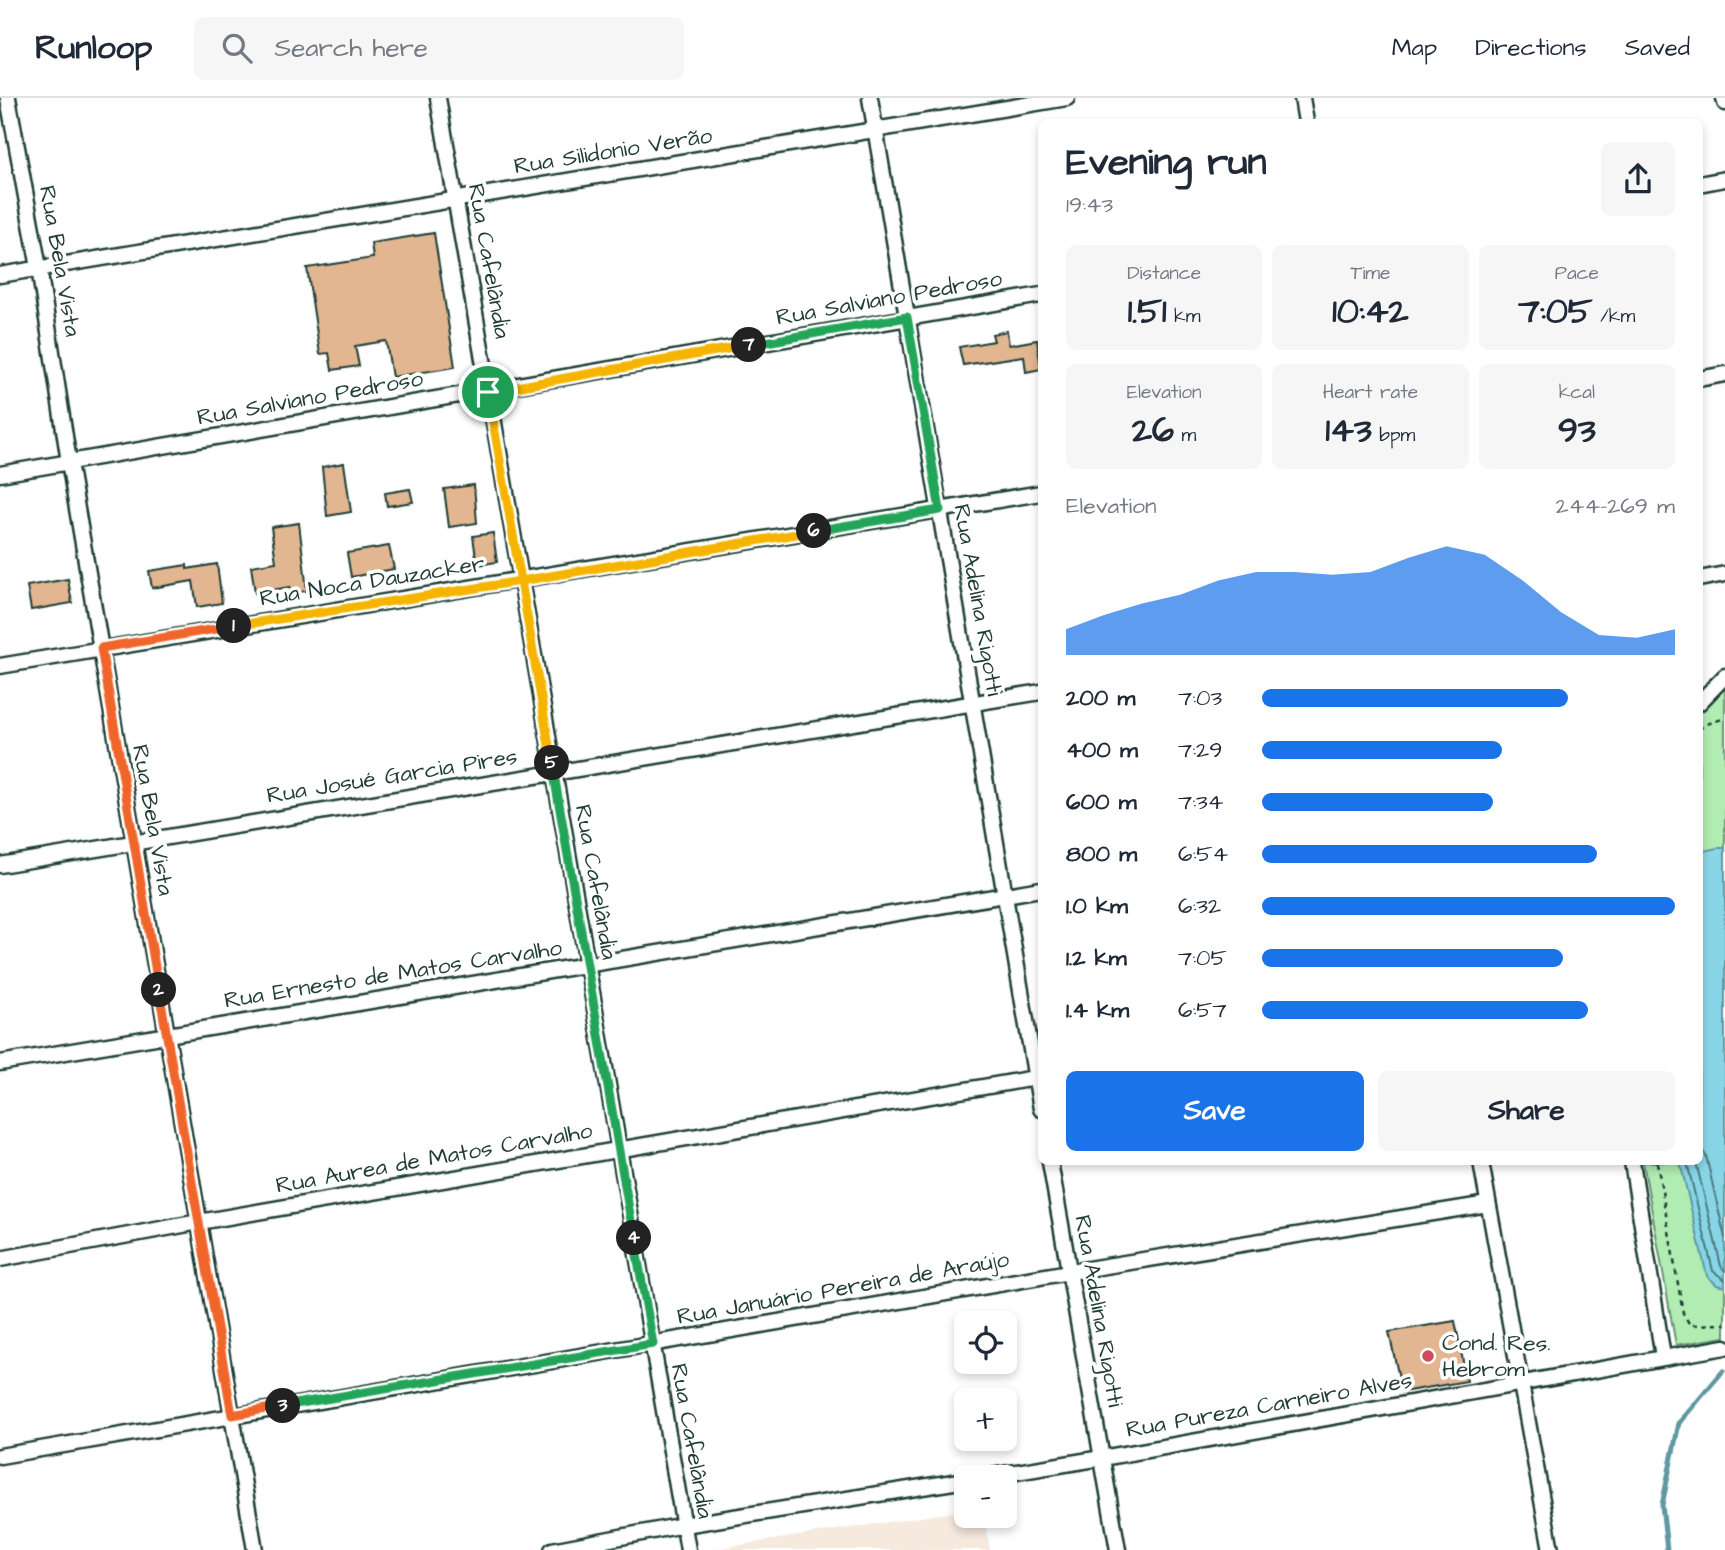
<!DOCTYPE html>
<html lang="en">
<head>
<meta charset="utf-8">
<style>
	body { margin:0; font-family:"Architects Daughter",sans-serif; background:#f6f6f7; color:#1f2937; height:100vh; display:flex; flex-direction:column; font-size:26px; white-space:nowrap }
	* { box-sizing:border-box; margin:0 }
	p { font-size:23px; color:#747a83 }
	.icon { flex:none; width:38px; height:38px; fill:none; stroke:currentColor; stroke-width:2; stroke-linecap:round; stroke-linejoin:round }
	.map { position:relative; flex:1; overflow:hidden }
	.drawer { position:absolute; left:1038px; top:21px; width:665px; height:1046px; display:flex; flex-direction:column; background:#fff; border-radius:10px; box-shadow:0 4px 10px #0003 }
	.drawer>* { flex:none }
	.buttons { position:absolute; left:954px; top:1213px; display:grid; gap:14px }
	.buttons a { display:grid; place-items:center; width:63px; height:63px; border-radius:10px; background:#fff; box-shadow:0 4px 10px #0003; font-size:35px }
	.pin { position:absolute; display:grid; place-items:center; width:60px; height:60px; color:#fff; margin:-30px; border:4px solid #fff; border-radius:50%; box-shadow:0 2px 7px #0007 }
	.km { position:absolute; width:35px; height:35px; margin:-18px; border-radius:50%; background:#222; color:#fff; font-size:19px; line-height:35px; text-align:center }
	.round { display:grid; place-items:center; flex:none; width:74px; height:74px; border-radius:10px; background:#f6f6f7 }
	.head { display:flex; align-items:center; justify-content:space-between; height:119px; padding:0 28px }
	h1 { font-size:38px; font-weight:700; line-height:52px }
	.figures { display:grid; grid-template-columns:repeat(3,1fr); gap:10px; height:119px; padding:7px 28px }
	.figures div { display:grid; align-content:center; border-radius:10px; background:#f6f6f7; text-align:center }
	.figures b { font-size:35px; font-weight:700 }
	.figures small { font-size:19px; font-weight:400 }
	.figures p { font-size:19px }
	.chart { height:196px; padding:14px 28px }
	.chart p { display:flex; justify-content:space-between }
	.chart svg { width:100%; height:126px; margin-top:7px; fill:#1a73e8; opacity:.7 }
	.action { display:flex; gap:14px; margin-top:auto; padding:14px 28px }
	.action a { flex:1; height:80px; border-radius:10px; background:#1a73e8; color:#fff; font-size:28px; font-weight:700; line-height:80px; text-align:center }
	.action a+a { background:#f6f6f7; color:#1f2937 }
	ul { padding:0 28px; list-style:none; font-size:23px }
	li { display:grid; grid-template-columns:112px 84px 1fr; align-items:center; height:52px }
	li i { height:18px; border-radius:9px; background:#1a73e8 }
	header { display:flex; align-items:center; gap:42px; box-sizing:border-box; height:98px; padding:0 35px; background:#fff; border-bottom:2px solid #e0e1e3 }
	header strong { font-size:33px }
	nav { display:flex; gap:38px; margin-inline-start:auto; font-size:24px }
	.search { width:490px; height:63px; background:#f6f6f7; display:flex; align-items:center; gap:18px; box-sizing:border-box; padding:0 24px; border-radius:10px; color:#747a83; font-size:26px }
	.map>svg:first-child { display:block }
	.built { fill:#f6e9de }
	.green { fill:#b1ecb2; stroke:#689473; stroke-width:2 }
	.water { fill:#89d5e8; stroke:#5f98a0; stroke-width:2 }
	.lines { fill:none; stroke-linecap:round; stroke-linejoin:round }
	.shore { stroke:#497a7c; stroke-width:2 }
	.stream { stroke:#5f98a0; stroke-width:5 }
	.building { fill:#e1b691; stroke:#1f3d34; stroke-width:2 }
	.minor-casing { stroke:#1f3d34; stroke-width:19 }
	.path { stroke:#1f3d34; stroke-width:2.5; stroke-dasharray:5 5; stroke-linecap:butt }
	.minor { stroke:#fff; stroke-width:14 }
	.split-1-casing { stroke:#fff; stroke-width:14 }
	.split-2-casing { stroke:#fff; stroke-width:14 }
	.split-3-casing { stroke:#fff; stroke-width:14 }
	.split-4-casing { stroke:#fff; stroke-width:14 }
	.split-5-casing { stroke:#fff; stroke-width:14 }
	.split-6-casing { stroke:#fff; stroke-width:14 }
	.split-7-casing { stroke:#fff; stroke-width:14 }
	.split-8-casing { stroke:#fff; stroke-width:14 }
	.split-1 { stroke:#f5b400; stroke-width:9 }
	.split-2 { stroke:#f0652b; stroke-width:9 }
	.split-3 { stroke:#f0652b; stroke-width:9 }
	.split-4 { stroke:#22a559; stroke-width:9 }
	.split-5 { stroke:#22a559; stroke-width:9 }
	.split-6 { stroke:#f5b400; stroke-width:9 }
	.split-7 { stroke:#22a559; stroke-width:9 }
	.split-8 { stroke:#f5b400; stroke-width:9 }
	.poi-dot { fill:#d1495b; stroke:#fff; stroke-width:2.5 }
	.labels { text-anchor:middle; dominant-baseline:central; stroke-width:7; stroke-linejoin:round; paint-order:stroke }
	.street-label { font-size:23px; fill:#1f3d34; stroke:#fff }
	.poi-label { font-size:23px; fill:#1f3d34; stroke:#fff; text-anchor:start }
</style>
</head>
<body>
<header>
<strong>Runloop</strong>
<div class="search"><svg class="icon" aria-label="search" viewBox="0 0 24 24"><circle cx="10" cy="10" r="6"/><path d="M15 15l6 6"/></svg>Search here</div>
<nav><a>Map</a><a>Directions</a><a>Saved</a></nav>
</header>
<div class="map">
<svg width="1725" height="1452" viewBox="0 0 1725 1452">
	<rect width="100%" height="100%" fill="#fff"/>
	<filter id="ink" filterUnits="userSpaceOnUse"><feTurbulence type="fractalNoise" baseFrequency=".0143" numOctaves="2"/><feDisplacementMap in="SourceGraphic" scale="14" xChannelSelector="R" yChannelSelector="G"/><feConvolveMatrix kernelMatrix="1 2 1 2 8 2 1 2 1" color-interpolation-filters="sRGB"/></filter>
	<g filter="url(#ink)">
		<path class="built" d="M966,1412v6h19l5,34h-282z"/>
		<path class="green" d="M1725,582v657l-49,8 -33,-183h56v-455z"/>
		<path class="water" d="M1717,750h8v439l-8,-2 -10,-9 -27,-114h19v-310z"/>
		<g class="lines">
			<g class="shore">
				<path d="M1699,1047l7,11 19,82"/>
				<path d="M1687,1064l26,109 12,9"/>
				<path d="M1696,1064l25,104 4,5"/>
			</g>
			<path class="stream" d="M1667,1452l-5,-45 17,-82 44,-52"/>
		</g>
		<g class="building">
			<path d="M434,135l21,134 -63,10 -6,-36 -31,5 4,20 -27,4 -3,-17 -9,1 -13,-86 66,-10 -2,-15z"/>
			<path d="M1007,233l2,14 28,-5 4,29 -15,3 -2,-16 -61,9 -4,-18 35,-6 -2,-7z"/>
			<path d="M344,365l7,49 -24,4 -5,-49z"/>
			<path d="M474,387l3,38 -28,4 -5,-38z"/>
			<path d="M410,391l3,13 -26,4 -2,-13z"/>
			<path d="M299,425l8,68 -16,2 -1,-6 -35,6 -4,-27 25,-4 -5,-35z"/>
			<path d="M493,435l4,29 -20,3 -4,-29z"/>
			<path d="M389,448l5,23 -43,8 -4,-24z"/>
			<path d="M217,466l5,39 -25,4 -4,-26 -41,7 -3,-17 38,-6v4z"/>
			<path d="M68,481l4,24 -41,7 -4,-24z"/>
			<path d="M1455,1223l12,60 -65,11 -13,-60z"/>
		</g>
		<g class="lines">
			<defs>
				<g id="minor">
					<path d="M8,0l31,170 30,194 186,1088"/>
					<path d="M438,0l250,1452"/>
					<path d="M870,0l171,1011"/>
					<path d="M1302,0l4,24"/>
					<path d="M1724,0l1,5"/>
					<path d="M1699,86l26,-5"/>
					<path d="M0,177l1067,-177"/>
					<path d="M1699,281l26,-5"/>
					<path d="M0,376l1041,-179"/>
					<path d="M1699,481l26,-5"/>
					<path d="M0,568l1041,-173"/>
					<path d="M1699,605l26,-27"/>
					<path d="M0,767l1041,-173"/>
					<path d="M0,965l1041,-174"/>
					<path d="M1050,1064l68,388"/>
					<path d="M1481,1064l70,388"/>
					<path d="M1632,1064l31,195"/>
					<path d="M0,1161l199,-37 842,-145"/>
					<path d="M0,1358l1069,-184 419,-68"/>
					<path d="M986,1379l116,-19 623,-111"/>
					<path d="M552,1452l132,-25 282,-45"/>
				</g>
			</defs>
			<use href="#minor" class="minor-casing"/>
			<g class="path">
				<path d="M1699,632l5,-5 21,-7"/>
				<path d="M1657,1064l26,151 7,12 35,-1"/>
			</g>
			<use href="#minor" class="minor"/>
		</g>
	</g>
	<g class="lines" filter="url(#ink)">
		<defs>
			<path id="split-1" d="M234,528l287,-45 -33,-189"/>
			<path id="split-2" d="M159,892l-58,-342 133,-22"/>
			<path id="split-3" d="M159,892l73,425 51,-9"/>
			<path id="split-4" d="M283,1308l370,-62 -19,-106"/>
			<path id="split-5" d="M552,665l82,475"/>
			<path id="split-6" d="M552,665l-31,-182 293,-50"/>
			<path id="split-7" d="M749,247l158,-28 33,193 -126,21"/>
			<path id="split-8" d="M488,294l261,-47"/>
		</defs>
		<use href="#split-1" class="split-1-casing"/>
		<use href="#split-2" class="split-2-casing"/>
		<use href="#split-3" class="split-3-casing"/>
		<use href="#split-4" class="split-4-casing"/>
		<use href="#split-5" class="split-5-casing"/>
		<use href="#split-6" class="split-6-casing"/>
		<use href="#split-7" class="split-7-casing"/>
		<use href="#split-8" class="split-8-casing"/>
		<use href="#split-1" class="split-1"/>
		<use href="#split-2" class="split-2"/>
		<use href="#split-3" class="split-3"/>
		<use href="#split-4" class="split-4"/>
		<use href="#split-5" class="split-5"/>
		<use href="#split-6" class="split-6"/>
		<use href="#split-7" class="split-7"/>
		<use href="#split-8" class="split-8"/>
	</g>
	<circle class="poi-dot" cx="1428" cy="1258" r="7"/>
	<g class="labels">
		<g class="street-label">
			<text transform="translate(613 53) rotate(-9)">Rua Silidonio Verão</text>
			<text transform="translate(60 163) rotate(80)">Rua Bela Vista</text>
			<text transform="translate(489 163) rotate(80)">Rua Cafelândia</text>
			<text transform="translate(889 200) rotate(-10)">Rua Salviano Pedroso</text>
			<text transform="translate(310 300) rotate(-10)">Rua Salviano Pedroso</text>
			<text transform="translate(372 483) rotate(-9)">Rua Noca Dauzacker</text>
			<text transform="translate(978 502) rotate(80)">Rua Adelina Rigotti</text>
			<text transform="translate(392 678) rotate(-9)">Rua Josué Garcia Pires</text>
			<text transform="translate(153 722) rotate(80)">Rua Bela Vista</text>
			<text transform="translate(596 784) rotate(80)">Rua Cafelândia</text>
			<text transform="translate(393 876) rotate(-9)">Rua Ernesto de Matos Carvalho</text>
			<text transform="translate(434 1060) rotate(-10)">Rua Aurea de Matos Carvalho</text>
			<text transform="translate(843 1190) rotate(-10)">Rua Januário Pereira de Araújo</text>
			<text transform="translate(1099 1213) rotate(80)">Rua Adelina Rigotti</text>
			<text transform="translate(1269 1307) rotate(-10)">Rua Pureza Carneiro Alves</text>
			<text transform="translate(692 1343) rotate(80)">Rua Cafelândia</text>
		</g>
		<g class="poi-label">
			<text x="1442" y="1245">Cond. Res.<tspan x="1442" dy="26">Hebrom</tspan></text>
		</g>
	</g>
</svg>
<div class="buttons">
<a><svg class="icon" aria-label="locate" viewBox="0 0 24 24"><circle cx="12" cy="12" r="6"/><path d="M12 2v4M12 18v4M2 12h4M18 12h4"/></svg></a>
<a>+</a>
<a>−</a>
</div>
<div class="pin" style="left:488px;top:294px;background:#1e9e55"><svg class="icon" aria-label="arrive" viewBox="0 0 24 24"><path d="M6 21V4h12l-3 4 3 4H6"/></svg></div>
<b class="km" style="left:234px;top:528px">1</b>
<b class="km" style="left:159px;top:892px">2</b>
<b class="km" style="left:283px;top:1308px">3</b>
<b class="km" style="left:634px;top:1140px">4</b>
<b class="km" style="left:552px;top:665px">5</b>
<b class="km" style="left:814px;top:433px">6</b>
<b class="km" style="left:749px;top:247px">7</b>
<section class="drawer">
<div class="head"><div><h1>Evening run</h1><p>19:43</p></div><a class="round"><svg class="icon" aria-label="share" viewBox="0 0 24 24"><path d="M12 15V3M7 8l5-5 5 5M5 13v7h14v-7"/></svg></a></div>
<div class="figures">
<div><p>Distance</p><b>1.51<small> km</small></b></div>
<div><p>Time</p><b>10:42</b></div>
<div><p>Pace</p><b>7:05<small> /km</small></b></div>
</div>
<div class="figures">
<div><p>Elevation</p><b>26<small> m</small></b></div>
<div><p>Heart rate</p><b>143<small> bpm</small></b></div>
<div><p>kcal</p><b>93</b></div>
</div>
<div class="chart"><p><span>Elevation</span>244–269 m</p>
<svg viewBox="0 0 160 44" preserveAspectRatio="none"><path d="M0 44V35L10 30L20 26L30 23L40 18L50 15L60 15L70 16L80 15L90 10L100 6L110 9L120 18L130 29L140 37L150 38L160 35V44z"/></svg>
</div>
<ul>
<li><b>200 m</b>7:03<i style="width:74%"></i></li>
<li><b>400 m</b>7:29<i style="width:58%"></i></li>
<li><b>600 m</b>7:34<i style="width:56%"></i></li>
<li><b>800 m</b>6:54<i style="width:81%"></i></li>
<li><b>1.0 km</b>6:32<i style="width:100%"></i></li>
<li><b>1.2 km</b>7:05<i style="width:73%"></i></li>
<li><b>1.4 km</b>6:57<i style="width:79%"></i></li>
</ul>
<div class="action"><a>Save</a><a>Share</a></div>
</section>
</div>
</body>
</html>
